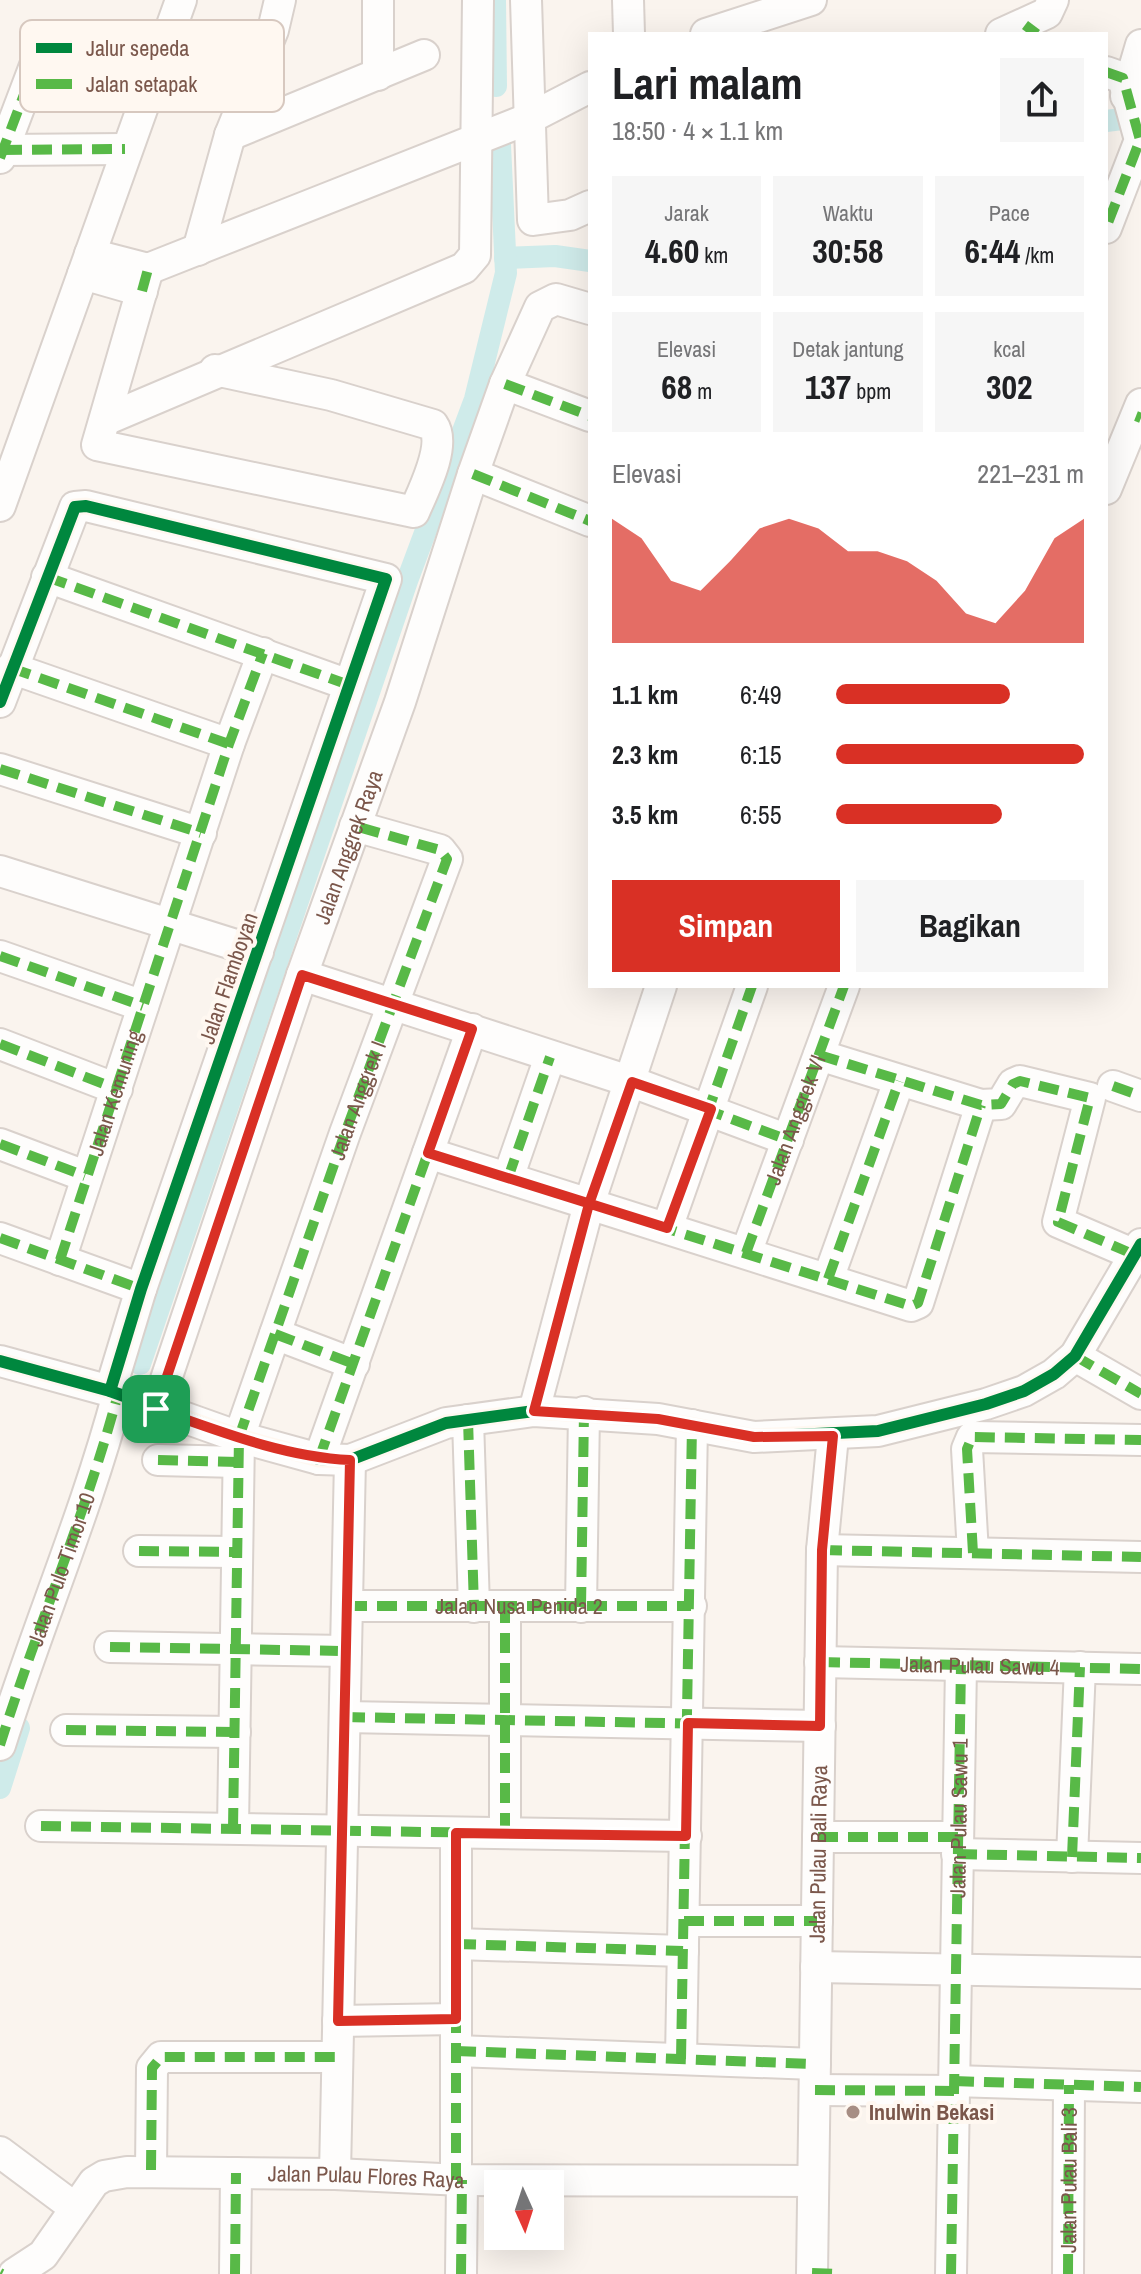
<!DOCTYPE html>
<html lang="id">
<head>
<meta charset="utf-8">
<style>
	body { margin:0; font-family:"Archivo Narrow",sans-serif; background:#f6f6f6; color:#202124; height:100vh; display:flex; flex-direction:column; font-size:30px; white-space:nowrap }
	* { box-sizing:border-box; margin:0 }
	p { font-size:26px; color:#757577 }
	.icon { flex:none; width:44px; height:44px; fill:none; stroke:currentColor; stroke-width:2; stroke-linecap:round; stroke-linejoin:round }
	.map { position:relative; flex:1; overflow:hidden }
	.details { position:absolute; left:588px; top:32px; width:520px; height:956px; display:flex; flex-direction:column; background:#fff; border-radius:0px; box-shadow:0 8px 32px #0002 }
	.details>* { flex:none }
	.needle { width:52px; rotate:177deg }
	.buttons { position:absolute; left:484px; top:2170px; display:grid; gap:16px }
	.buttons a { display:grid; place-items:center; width:80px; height:80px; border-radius:0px; background:#fff; box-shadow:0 8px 32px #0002; font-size:40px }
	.pin { position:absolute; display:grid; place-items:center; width:68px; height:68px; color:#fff; margin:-34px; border-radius:16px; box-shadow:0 4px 12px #0006 }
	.round { display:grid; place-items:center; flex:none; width:84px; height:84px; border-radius:0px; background:#f6f6f6 }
	.overview { display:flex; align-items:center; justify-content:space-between; height:136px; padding:0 24px }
	h1 { font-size:44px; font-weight:800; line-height:60px }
	.figures { display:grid; grid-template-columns:repeat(3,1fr); gap:12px; height:136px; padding:8px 24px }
	.figures div { display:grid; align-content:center; border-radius:0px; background:#f6f6f6; text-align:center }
	.figures b { font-size:34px; font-weight:800 }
	.figures small { font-size:22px; font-weight:400 }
	.figures p { font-size:22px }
	.chart { height:224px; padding:16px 24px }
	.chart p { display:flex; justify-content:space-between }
	.chart svg { width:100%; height:144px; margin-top:8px; fill:#d93025; opacity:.7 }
	.button { display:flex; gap:16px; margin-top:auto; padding:16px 24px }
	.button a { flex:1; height:92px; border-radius:0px; background:#d93025; color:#fff; font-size:32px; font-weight:800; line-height:92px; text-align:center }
	.button a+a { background:#f6f6f6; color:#202124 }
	ul { padding:0 24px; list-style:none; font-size:26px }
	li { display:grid; grid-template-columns:128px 96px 1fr; align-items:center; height:60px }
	li i { height:20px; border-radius:10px; background:#d93025 }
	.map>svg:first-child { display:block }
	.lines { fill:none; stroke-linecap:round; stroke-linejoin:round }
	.canal { stroke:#cfebea; stroke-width:22 }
	.minor-casing { stroke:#d9d1cc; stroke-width:34 }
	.minor { stroke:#fefdfc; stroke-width:30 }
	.quiet { stroke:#58b947; stroke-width:10; stroke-dasharray:20 10; stroke-linecap:butt }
	.cycleway-casing { stroke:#fff8f1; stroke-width:17 }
	.cycleway { stroke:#00873e; stroke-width:12 }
	.route-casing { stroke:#fff; stroke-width:16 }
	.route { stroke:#d93025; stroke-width:10 }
	.poi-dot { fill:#a78e84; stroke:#fff8f1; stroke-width:3 }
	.labels { text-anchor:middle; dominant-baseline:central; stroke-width:8; stroke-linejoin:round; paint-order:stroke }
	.street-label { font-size:22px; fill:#7b574b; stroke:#fff8f1 }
	.poi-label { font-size:22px; font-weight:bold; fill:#7b574b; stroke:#fff8f1; text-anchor:start }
	.key { fill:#fff8f1; stroke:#d7c8bf; stroke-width:2 }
	.key-label { font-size:22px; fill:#7b574b }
</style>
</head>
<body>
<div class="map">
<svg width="1141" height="2274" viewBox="0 0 1141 2274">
	<rect width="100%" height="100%" fill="#faf4ee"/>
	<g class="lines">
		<g class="canal">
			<path d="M495,0l1,86"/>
			<path d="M1106,121l16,-2"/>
			<path d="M505,258l50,-2 35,5"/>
			<path d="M140,1364l267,-783 68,-182 31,-126 -6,-128"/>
			<path d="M0,1788l19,-60"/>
		</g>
		<defs>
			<g id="minor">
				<path d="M526,0l7,220 37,-5 20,-9"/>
				<path d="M628,0l1,34"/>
				<path d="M706,34l105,-34"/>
				<path d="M1001,34l46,-21 6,-13"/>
				<path d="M1106,72l17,6 17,62 -34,88"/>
				<path d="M378,75v-75"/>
				<path d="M1126,96l15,-51"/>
				<path d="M230,135l194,-80"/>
				<path d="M2,150l123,-1"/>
				<path d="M0,158l42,-111"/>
				<path d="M198,250l32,-115 43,-105 7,-30"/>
				<path d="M90,254l58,15 380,-150 62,-32"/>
				<path d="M148,269l-51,176 317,67c9,-21 33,-67 19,-87l-102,-30 -116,-25"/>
				<path d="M83,274l59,17"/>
				<path d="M505,384l85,32"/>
				<path d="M105,420l359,-152 11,-13 3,-255"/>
				<path d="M473,474l117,47"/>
				<path d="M1106,489l35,-85"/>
				<path d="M0,506l181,-506"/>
				<path d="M47,577l302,108"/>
				<path d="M11,668l218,76"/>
				<path d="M0,702l75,-195 11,-1 300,73 -245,710 -31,102"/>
				<path d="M0,769l201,64"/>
				<path d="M0,871l258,81"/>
				<path d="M0,956l143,50"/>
				<path d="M302,975l330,107 156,58"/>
				<path d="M0,1044l117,45"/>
				<path d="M819,1055l162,50 20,-1 12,-20 7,-3 70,17 -32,124 77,33"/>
				<path d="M1113,1086l28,10"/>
				<path d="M0,1144l85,32"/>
				<path d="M428,1153l483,153 7,-3 63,-198"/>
				<path d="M508,1178l42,-121"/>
				<path d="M667,1228l85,-242"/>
				<path d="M0,1238l141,51"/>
				<path id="s1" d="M746,1253l98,-267"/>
				<path id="s2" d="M60,1260l169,-516 34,-91"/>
				<path d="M828,1279l71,-198"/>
				<path d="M275,1334l79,30"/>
				<path d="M1075,1356l66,38"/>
				<path d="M0,1361l110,30 129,46 80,22 31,1 96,-37 88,-12 124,8 96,18 124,-6 108,-27 38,-13 30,-17 21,-18 66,-112"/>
				<path id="s3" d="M156,1409l146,-434 98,-273 73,-228 32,-90 35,-77 16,-8 34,10"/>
				<path d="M534,1411l55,-207 72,-218"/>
				<path d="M468,1420l6,187"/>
				<path d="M319,1459l153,-430"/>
				<path d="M158,1460l80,2"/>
				<path d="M822,1550l319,7"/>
				<path d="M139,1551l97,1"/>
				<path d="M973,1553l-6,-104 5,-12 169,3"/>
				<path d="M347,1606h344"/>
				<path d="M581,1607l3,-195"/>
				<path d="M110,1647l236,4"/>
				<path id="s4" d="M820,1662l321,7"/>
				<path d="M345,1717l475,9"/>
				<path d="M66,1730l169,2"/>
				<path d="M0,1745c37,-118 86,-231 118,-351"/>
				<path d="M41,1826l645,10"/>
				<path d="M233,1828l6,-391 106,-304 102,-274 -7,-9 -85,-24"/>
				<path d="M456,1833v347"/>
				<path d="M505,1833v-226"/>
				<path d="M818,1837h140"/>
				<path d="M957,1854l184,4"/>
				<path d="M1072,1857l8,-190"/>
				<path d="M684,1921h133"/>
				<path d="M456,1944l227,7"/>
				<path d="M816,1967l325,6"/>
				<path d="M338,2021l118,-2"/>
				<path d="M456,2051l359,13"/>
				<path d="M681,2059l11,-634"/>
				<path d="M954,2081l187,6"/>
				<path d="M815,2090l139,1"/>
				<path d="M0,2152l75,56"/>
				<path d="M151,2170l1,-102 9,-11h176"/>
				<path d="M335,2174l15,-714"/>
				<path id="s5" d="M14,2274l29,-19 51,-73 10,-6 23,-4 208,2 127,6 351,1"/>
				<path d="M235,2274l1,-101"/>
				<path d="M461,2274l1,-94"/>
				<path id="s6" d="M812,2274l10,-724 11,-114"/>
				<path d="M951,2274l10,-609"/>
				<path id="s7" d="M1068,2274l1,-189"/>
			</g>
		</defs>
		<use href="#minor" class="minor-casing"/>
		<use href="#minor" class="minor"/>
		<g class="quiet">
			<path d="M1025,25l12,9"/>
			<path d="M1106,72l17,6 17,62 -34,88"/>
			<path d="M2,150l123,-1"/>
			<path d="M0,158l42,-111"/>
			<path d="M142,291l6,-22"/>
			<path d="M505,384l85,32"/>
			<path d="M1136,416l5,2"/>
			<path d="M473,474l117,47"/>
			<path d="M47,577l302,108"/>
			<path d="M11,668l218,76"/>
			<path d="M0,769l201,64"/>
			<path d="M0,956l143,50"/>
			<path d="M0,1044l117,45"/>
			<path d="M819,1055l162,50 20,-1 12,-20 7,-3 70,17 -32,124 77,33"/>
			<path d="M1113,1086l28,10"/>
			<path d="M0,1144l85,32"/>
			<path d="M428,1153l483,153 7,-3 63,-198"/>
			<path d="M508,1178l42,-121"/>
			<path d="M667,1228l85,-242"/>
			<path d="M0,1238l141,51"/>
			<path d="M746,1253l98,-267"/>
			<path d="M60,1260l169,-516 34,-91"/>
			<path d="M828,1279l71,-198"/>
			<path d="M275,1334l79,30"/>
			<path d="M1075,1356l66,38"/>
			<path d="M534,1411l55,-207 43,-122 156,58"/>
			<path d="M468,1420l6,187"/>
			<path d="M319,1459l153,-430"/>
			<path d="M158,1460l80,2"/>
			<path d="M822,1550l319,7"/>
			<path d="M139,1551l97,1"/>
			<path d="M973,1553l-6,-104 5,-12 169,3"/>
			<path id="s8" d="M347,1606h344"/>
			<path d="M581,1607l3,-195"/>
			<path d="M110,1647l236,4"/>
			<path d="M820,1662l321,7"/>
			<path d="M345,1717l475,9"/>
			<path d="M66,1730l169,2"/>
			<path id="s9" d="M0,1745c37,-118 86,-231 118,-351"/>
			<path d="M41,1826l645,10"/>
			<path id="s10" d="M233,1828l6,-391 106,-304 102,-274 -7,-9 -85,-24"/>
			<path d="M456,1833v347"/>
			<path d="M505,1833v-226"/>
			<path d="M818,1837h140"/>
			<path d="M957,1854l184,4"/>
			<path d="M1072,1857l8,-190"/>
			<path d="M684,1921h133"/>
			<path d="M456,1944l227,7"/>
			<path d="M338,2021l118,-2"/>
			<path d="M456,2051l359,13"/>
			<path d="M681,2059l11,-634"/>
			<path d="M954,2081l187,6"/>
			<path d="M815,2090l139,1"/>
			<path d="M151,2170l1,-102 9,-11h176"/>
			<path d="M0,2273l2,1"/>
			<path d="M812,2273l27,1"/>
			<path d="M235,2274l1,-101"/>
			<path d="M461,2274l1,-94"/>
			<path id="s11" d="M951,2274l10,-609"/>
			<path d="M1068,2274l1,-189"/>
		</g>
		<defs>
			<g id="cycleway">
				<path d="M0,702l75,-195 11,-1 300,73 -245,710 -31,102"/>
				<path d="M0,1361l110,30 129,46 80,22 31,1 96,-37 88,-12 124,8 96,18 124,-6 108,-27 38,-13 30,-17 21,-18 66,-112"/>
			</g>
		</defs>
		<use href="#cycleway" class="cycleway-casing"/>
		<use href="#cycleway" class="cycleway"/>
	</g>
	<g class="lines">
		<defs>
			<path id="route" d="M156,1409c63,22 128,48 194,51l-12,561 118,-2v-186l230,3 2,-113 132,3 2,-176 11,-114 -79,1 -96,-18 -124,-8 55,-207 43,-122 79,27 -44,119c-80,-25 -160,-50 -239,-75l44,-124 -170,-54 -146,434"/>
		</defs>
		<use href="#route" class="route-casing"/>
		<use href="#route" class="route"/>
	</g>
	<circle class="poi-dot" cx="853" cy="2112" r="8"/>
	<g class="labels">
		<g class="street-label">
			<text stroke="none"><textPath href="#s3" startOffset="594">Jalan Anggrek Raya</textPath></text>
			<text transform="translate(228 978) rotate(-71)">Jalan Flamboyan</text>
			<text stroke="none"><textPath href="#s2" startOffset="176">Jalan Kemuning</textPath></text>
			<text stroke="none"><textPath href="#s10" startOffset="748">Jalan Anggrek I</textPath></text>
			<text stroke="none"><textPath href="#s1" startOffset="142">Jalan Anggrek VI</textPath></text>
			<text stroke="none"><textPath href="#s9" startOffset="186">Jalan Pulo Timor 10</textPath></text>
			<text stroke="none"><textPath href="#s8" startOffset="172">Jalan Nusa Penida 2</textPath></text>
			<text stroke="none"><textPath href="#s4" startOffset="160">Jalan Pulau Sawu 4</textPath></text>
			<text stroke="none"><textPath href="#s11" startOffset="456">Jalan Pulau Sawu 1</textPath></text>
			<text stroke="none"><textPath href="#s6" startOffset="420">Jalan Pulau Bali Raya</textPath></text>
			<text stroke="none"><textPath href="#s5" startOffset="398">Jalan Pulau Flores Raya</textPath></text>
			<text stroke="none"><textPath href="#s7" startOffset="94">Jalan Pulau Bali 3</textPath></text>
		</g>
		<g class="poi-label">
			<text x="869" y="2112">Inulwin Bekasi</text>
		</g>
	</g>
	<rect x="20" y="20" width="264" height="92" rx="12" class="key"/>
	<rect x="36" y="43" width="36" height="10" fill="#00873e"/>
	<rect x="36" y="79" width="36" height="10" fill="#58b947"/>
	<g class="key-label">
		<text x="86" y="56">Jalur sepeda</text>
		<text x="86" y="92">Jalan setapak</text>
	</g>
</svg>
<div class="buttons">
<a><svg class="needle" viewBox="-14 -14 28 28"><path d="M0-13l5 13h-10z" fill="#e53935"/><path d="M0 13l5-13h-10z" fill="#757577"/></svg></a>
</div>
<div class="pin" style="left:156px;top:1409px;background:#1e9e55"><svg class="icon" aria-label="arrive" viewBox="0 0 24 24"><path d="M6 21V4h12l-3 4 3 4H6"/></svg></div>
<section class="details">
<div class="overview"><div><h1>Lari malam</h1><p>18:50 · 4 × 1.1 km</p></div><a class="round"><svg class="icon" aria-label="share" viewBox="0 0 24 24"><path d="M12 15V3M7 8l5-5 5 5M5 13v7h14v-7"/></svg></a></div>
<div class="figures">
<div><p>Jarak</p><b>4.60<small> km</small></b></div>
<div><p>Waktu</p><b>30:58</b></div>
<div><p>Pace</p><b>6:44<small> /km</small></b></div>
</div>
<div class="figures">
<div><p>Elevasi</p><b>68<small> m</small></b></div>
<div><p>Detak jantung</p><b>137<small> bpm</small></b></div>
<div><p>kcal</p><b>302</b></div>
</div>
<div class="chart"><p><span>Elevasi</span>221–231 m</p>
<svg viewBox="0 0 160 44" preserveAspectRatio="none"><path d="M0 44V6L10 12L20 25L30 28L40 19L50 9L60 6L70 9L80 16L90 16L100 19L110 25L120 35L130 38L140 28L150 12L160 6V44z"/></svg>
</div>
<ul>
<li><b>1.1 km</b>6:49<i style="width:70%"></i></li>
<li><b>2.3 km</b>6:15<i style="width:100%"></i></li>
<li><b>3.5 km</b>6:55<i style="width:67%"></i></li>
</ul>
<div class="button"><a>Simpan</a><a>Bagikan</a></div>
</section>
</div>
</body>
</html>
